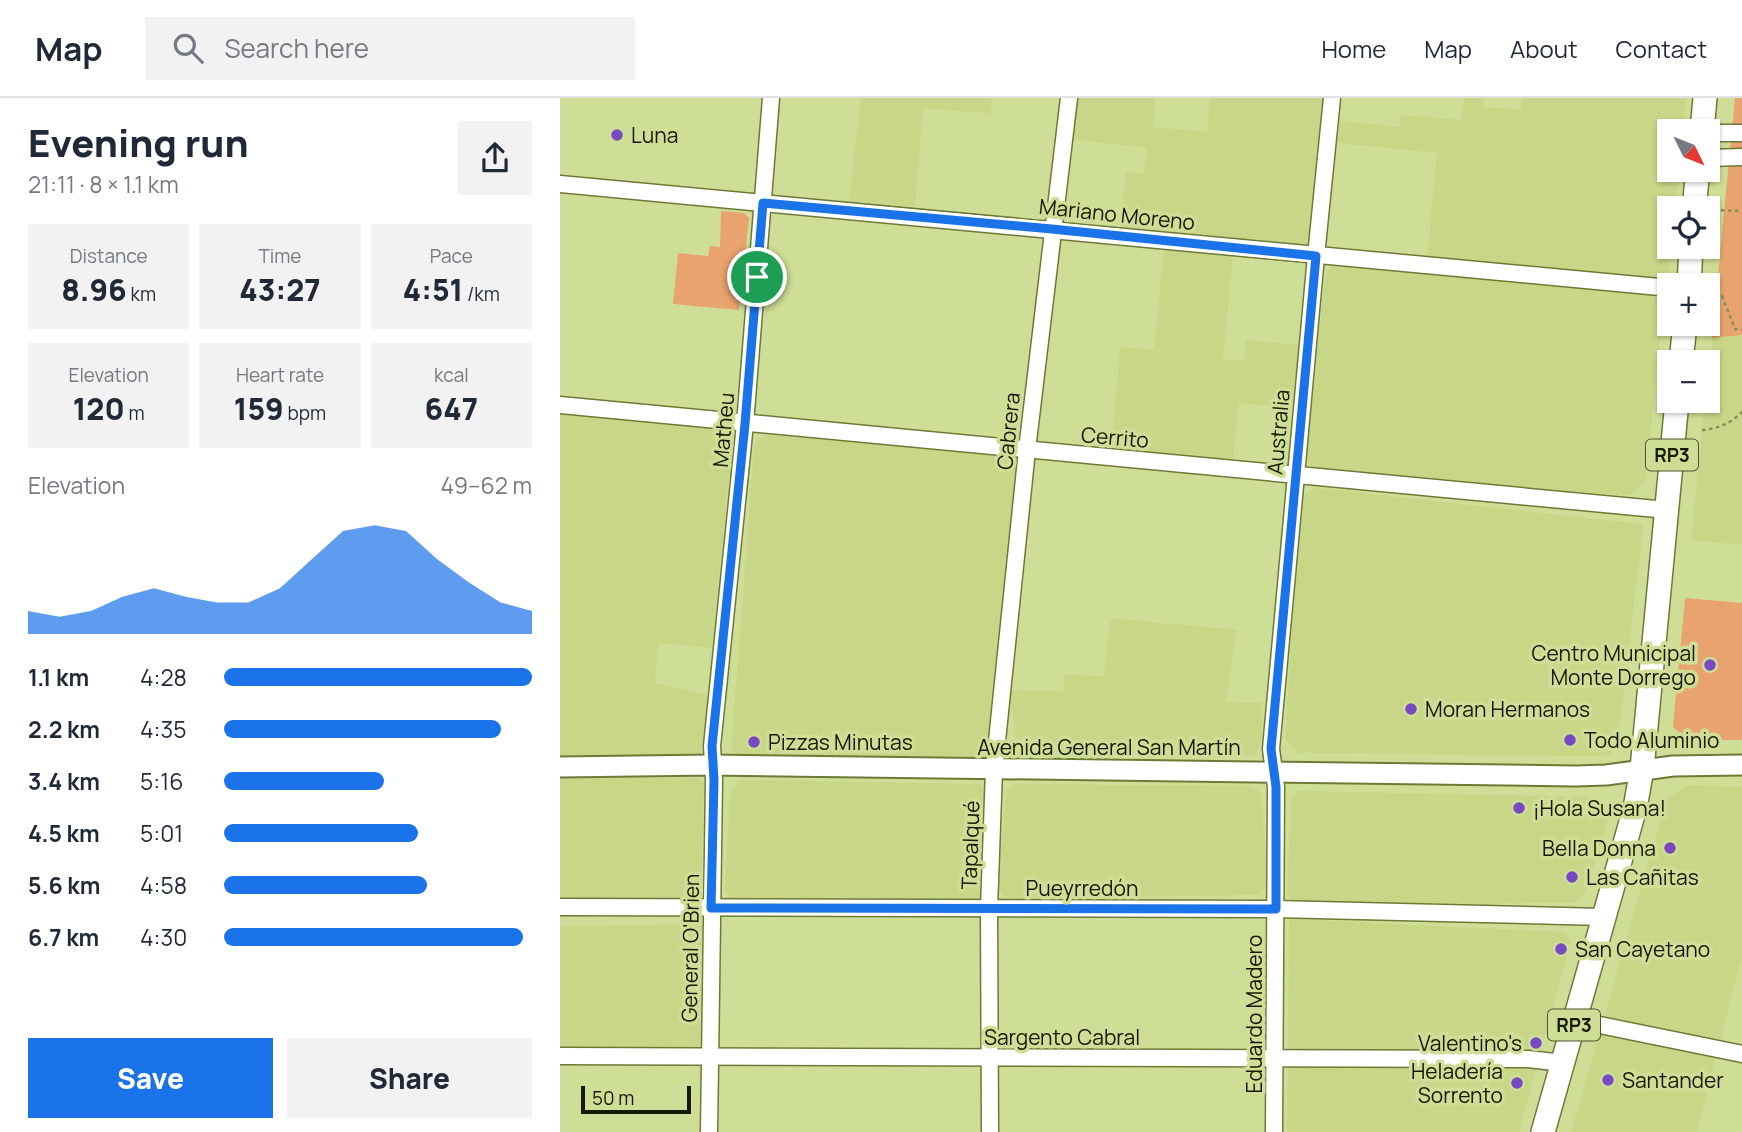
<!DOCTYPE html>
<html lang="en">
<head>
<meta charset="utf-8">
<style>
	body { margin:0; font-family:Manrope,sans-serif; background:#f2f2f3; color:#1f2937; height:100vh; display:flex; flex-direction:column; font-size:26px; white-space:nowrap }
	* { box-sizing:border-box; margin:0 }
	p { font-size:23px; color:#747a83 }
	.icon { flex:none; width:38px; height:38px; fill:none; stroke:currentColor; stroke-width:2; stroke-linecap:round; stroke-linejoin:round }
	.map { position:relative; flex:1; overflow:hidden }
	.panel { display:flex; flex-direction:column; background:#fff; width:560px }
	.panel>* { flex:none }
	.needle { width:46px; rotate:133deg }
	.buttons { position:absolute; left:1097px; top:21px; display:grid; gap:14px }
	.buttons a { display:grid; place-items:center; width:63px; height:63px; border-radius:0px; background:#fff; box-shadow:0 2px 5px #0004; font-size:35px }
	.scale { position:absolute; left:21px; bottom:18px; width:110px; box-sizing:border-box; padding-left:7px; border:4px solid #151900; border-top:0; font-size:19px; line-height:24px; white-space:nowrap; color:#151900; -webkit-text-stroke:5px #cfde96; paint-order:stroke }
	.pin { position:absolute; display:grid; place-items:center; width:60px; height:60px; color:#fff; margin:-30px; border:4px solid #fff; border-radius:50%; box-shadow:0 2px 7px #0007 }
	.round { display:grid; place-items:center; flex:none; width:74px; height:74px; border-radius:0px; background:#f2f2f3 }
	.head { display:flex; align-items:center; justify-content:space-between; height:119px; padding:0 28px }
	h1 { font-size:38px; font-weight:800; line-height:52px }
	.stats { display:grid; grid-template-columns:repeat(3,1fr); gap:10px; height:119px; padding:7px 28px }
	.stats div { display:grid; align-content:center; border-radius:0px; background:#f2f2f3; text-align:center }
	.stats b { font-size:30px; font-weight:800 }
	.stats small { font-size:19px; font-weight:400 }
	.stats p { font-size:19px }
	.chart { height:196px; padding:14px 28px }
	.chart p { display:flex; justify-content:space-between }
	.chart svg { width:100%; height:126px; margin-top:7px; fill:#1a73e8; opacity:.7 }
	.primary-button { display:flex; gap:14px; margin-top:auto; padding:14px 28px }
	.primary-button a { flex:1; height:80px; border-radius:0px; background:#1a73e8; color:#fff; font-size:28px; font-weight:800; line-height:80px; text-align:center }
	.primary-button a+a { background:#f2f2f3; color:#1f2937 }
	ul { padding:0 28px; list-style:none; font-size:23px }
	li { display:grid; grid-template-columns:112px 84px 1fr; align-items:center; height:52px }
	li i { height:18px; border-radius:9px; background:#1a73e8 }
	header { display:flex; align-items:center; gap:42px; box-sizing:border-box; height:98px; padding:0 35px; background:#fff; border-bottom:2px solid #e0e1e3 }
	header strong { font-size:33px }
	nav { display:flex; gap:38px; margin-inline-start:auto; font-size:24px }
	.search { width:490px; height:63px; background:#f2f2f3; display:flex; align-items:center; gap:18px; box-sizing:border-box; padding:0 24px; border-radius:0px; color:#747a83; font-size:26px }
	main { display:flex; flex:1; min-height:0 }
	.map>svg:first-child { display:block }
	.built { fill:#c7d787 }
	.green { fill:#e9a36e }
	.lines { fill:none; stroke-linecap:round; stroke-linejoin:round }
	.minor-casing { stroke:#6e7935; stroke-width:19 }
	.major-casing { stroke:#6e7935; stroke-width:23 }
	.highway-casing { stroke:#6e7935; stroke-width:26 }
	.path { stroke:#848f5a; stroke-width:2.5; stroke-dasharray:3.5 3.5; stroke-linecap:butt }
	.minor { stroke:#fff; stroke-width:16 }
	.major { stroke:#fff; stroke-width:19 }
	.highway { stroke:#fff; stroke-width:23 }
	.route-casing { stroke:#fff; stroke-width:14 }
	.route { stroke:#1a73e8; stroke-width:9 }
	.poi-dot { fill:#784ac2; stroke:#cfde96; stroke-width:2.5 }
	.labels { text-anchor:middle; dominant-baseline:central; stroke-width:7; stroke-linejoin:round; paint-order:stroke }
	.shield { fill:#cfde96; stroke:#4d542d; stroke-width:2 }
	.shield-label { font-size:19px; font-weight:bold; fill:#151900 }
	.poi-label { font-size:21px; fill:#151900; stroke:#cfde96; text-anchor:start }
	.street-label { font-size:21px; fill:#151900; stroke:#cfde96 }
</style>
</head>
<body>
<header>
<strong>Map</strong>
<div class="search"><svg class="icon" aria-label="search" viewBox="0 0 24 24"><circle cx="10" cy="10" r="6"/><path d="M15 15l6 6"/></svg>Search here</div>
<nav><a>Home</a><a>Map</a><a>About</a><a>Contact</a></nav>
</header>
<main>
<section class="panel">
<div class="head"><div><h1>Evening run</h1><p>21:11 · 8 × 1.1 km</p></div><a class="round"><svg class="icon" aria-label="share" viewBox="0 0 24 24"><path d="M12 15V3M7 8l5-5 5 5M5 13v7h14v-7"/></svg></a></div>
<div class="stats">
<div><p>Distance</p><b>8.96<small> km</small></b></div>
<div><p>Time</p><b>43:27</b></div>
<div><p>Pace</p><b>4:51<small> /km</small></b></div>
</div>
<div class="stats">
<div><p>Elevation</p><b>120<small> m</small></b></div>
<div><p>Heart rate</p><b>159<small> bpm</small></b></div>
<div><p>kcal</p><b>647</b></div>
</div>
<div class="chart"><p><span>Elevation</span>49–62 m</p>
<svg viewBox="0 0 160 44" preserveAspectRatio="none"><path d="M0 44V36L10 38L20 36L30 31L40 28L50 31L60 33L70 33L80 28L90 18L100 8L110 6L120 8L130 18L140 26L150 33L160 36V44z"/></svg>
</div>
<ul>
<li><b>1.1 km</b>4:28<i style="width:100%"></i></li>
<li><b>2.2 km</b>4:35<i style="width:90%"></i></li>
<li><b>3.4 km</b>5:16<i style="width:52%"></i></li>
<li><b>4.5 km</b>5:01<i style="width:63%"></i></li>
<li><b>5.6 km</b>4:58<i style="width:66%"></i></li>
<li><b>6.7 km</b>4:30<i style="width:97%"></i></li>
</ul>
<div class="primary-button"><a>Save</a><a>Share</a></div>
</section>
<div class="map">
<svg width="1182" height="1034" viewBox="0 0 1182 1034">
	<rect width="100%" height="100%" fill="#cfde96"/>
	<g class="built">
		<path d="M301,0h131l-2,16 -67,-6 -8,99 -66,-6z"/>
		<path d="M515,0h80l-2,29 54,5 3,-34h115l-15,142 -6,5 -184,-18 6,-55 18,2 3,-26 -77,-9z"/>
		<path d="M904,0h20l-1,9 38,3 2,-12h163l-3,33h-13v39h9l-4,38h-5l1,39 -2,22 -3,4 -8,6 -231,-22 10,-104 -99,-10 2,-22 60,6 1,-12 60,5z"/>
		<path d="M604,150l69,6 -10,105 21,2 2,-21 54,5 -5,63 -56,-5 -6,59 -122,-11 9,-104 34,3z"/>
		<path d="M778,166l321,32 5,5 -18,179 -15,15 -91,-5 -223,-21 -6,-3 -5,-7 19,-181 6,-11z"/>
		<path d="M1182,237v210l-51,-5 14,-139h3l4,-63z"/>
		<path d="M0,316l167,15 6,6 -21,213 -54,-5 -3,40 53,12 -7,56 -3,5h-138z"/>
		<path d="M208,337l249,17 5,3 -32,299 -7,6 -243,-5 -9,-5 23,-303 2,-7z"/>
		<path d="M757,390l325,36 1,5 -25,212 -7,13 -9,2 -304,-3 -13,-14 8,-127 11,-115 8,-8z"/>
		<path d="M550,520l127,12 -11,72 36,1v37l-7,15 -232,-5 -7,-9 -7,-51 54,1 2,-16 39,1z"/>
		<path d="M0,680h137l7,4 -3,110 -4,5 -5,3 -132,3z"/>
		<path d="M181,682l237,4 6,2 5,8 -5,107h-248l-7,-5 -4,-6 5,-98z"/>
		<path d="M456,686l236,2 9,7 7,92 -11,10 -247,3 -7,-3 -6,-11 10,-95z"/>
		<path d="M1128,687l54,2v169l-45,176h-126l95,-332z"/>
		<path d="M738,693l301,6 11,17 -25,79 -10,10 -277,1 -7,-4 -4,-7 4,-94z"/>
		<path d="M729,821l276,13 6,9 -52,191h-232z"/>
		<path d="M142,827l-2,122 -140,1v-122z"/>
	</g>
	<g class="green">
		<path d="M1175,0h7v237l-30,3z"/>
		<path d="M161,113l23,2 5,5 -10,92 -66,-6 5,-51 30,3 2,-10 10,1z"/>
		<path d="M1125,500l57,5v137h-55l-14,-13z"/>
	</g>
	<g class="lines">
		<defs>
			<g id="minor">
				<path d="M1148,35h34"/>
				<path d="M1148,60l34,-1"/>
				<path d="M0,86l1110,104"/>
				<path d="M0,307l1107,105"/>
				<path d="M0,809l715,2 328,8"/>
				<path d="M1015,922l167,34"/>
				<path d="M0,958l968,3 35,4"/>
				<path d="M149,1034l5,-352 -2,-34 33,-322 26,-326"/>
				<path d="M430,1034l-1,-223 5,-139 33,-320 42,-352"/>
				<path d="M714,1034l2,-345 -5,-38 45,-493 16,-158"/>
			</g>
			<path id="major" d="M0,669l152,-2 864,11 30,-1 67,-9 69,-1"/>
			<g id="highway">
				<path d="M1142,33l3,-33"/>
				<path d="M1134,110l4,-38"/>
				<path d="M1129,187l2,-38"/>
				<path d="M1121,264l4,-38"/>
				<path d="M983,1034l92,-324 7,-39 35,-368"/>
			</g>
		</defs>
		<use href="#minor" class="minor-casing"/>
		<use href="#major" class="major-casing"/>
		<use href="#highway" class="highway-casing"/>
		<g class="path">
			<path d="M1154,112l28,1"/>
			<path d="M1148,195l14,3 13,33 7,1"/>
			<path d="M1142,332c16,-1 29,-7 40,-18"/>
		</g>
		<use href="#minor" class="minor"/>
		<use href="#major" class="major"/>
		<use href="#highway" class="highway"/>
	</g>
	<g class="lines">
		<defs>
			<path id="route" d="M203,105l289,26 264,27 -45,493 5,38v122l-565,-1 3,-128 -2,-34 33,-322z"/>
		</defs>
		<use href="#route" class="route-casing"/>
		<use href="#route" class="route"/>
	</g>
	<g class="poi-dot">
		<circle cx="57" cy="37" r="7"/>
		<circle cx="1150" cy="567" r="7"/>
		<circle cx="851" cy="611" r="7"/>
		<circle cx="1010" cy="642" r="7"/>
		<circle cx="194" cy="644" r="7"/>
		<circle cx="959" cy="710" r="7"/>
		<circle cx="1110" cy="750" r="7"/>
		<circle cx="1012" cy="779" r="7"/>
		<circle cx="1001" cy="851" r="7"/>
		<circle cx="976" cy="945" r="7"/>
		<circle cx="1048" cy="982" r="7"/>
		<circle cx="957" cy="985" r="7"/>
	</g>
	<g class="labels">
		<g class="shield">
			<rect x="1086" y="341.5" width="52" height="31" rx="5"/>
			<rect x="988" y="911.5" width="52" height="31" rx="5"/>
		</g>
		<g class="shield-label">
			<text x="1112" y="357">RP3</text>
			<text x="1014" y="927">RP3</text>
		</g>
		<g class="poi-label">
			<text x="71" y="37">Luna</text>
			<text x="1136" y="555" text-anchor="end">Centro Municipal<tspan x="1136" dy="24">Monte Dorrego</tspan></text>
			<text x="865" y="611">Moran Hermanos</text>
			<text x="1024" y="642">Todo Aluminio</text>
			<text x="208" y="644">Pizzas Minutas</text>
			<text x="973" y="710">¡Hola Susana!</text>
			<text x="1096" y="750" text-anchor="end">Bella Donna</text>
			<text x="1026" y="779">Las Cañitas</text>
			<text x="1015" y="851">San Cayetano</text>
			<text x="962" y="945" text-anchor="end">Valentino's</text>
			<text x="943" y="973" text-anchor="end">Heladería<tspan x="943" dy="24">Sorrento</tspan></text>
			<text x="1062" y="982">Santander</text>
		</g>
		<g class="street-label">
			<text transform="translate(557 116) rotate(6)">Mariano Moreno</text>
			<text transform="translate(163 332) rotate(-85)">Matheu</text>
			<text transform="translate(448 333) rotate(-84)">Cabrera</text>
			<text transform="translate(718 334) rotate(-85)">Australia</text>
			<text transform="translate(555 339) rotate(5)">Cerrito</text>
			<text x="549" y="649">Avenida General San Martín</text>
			<text transform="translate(410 747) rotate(-88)">Tapalqué</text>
			<text x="522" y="790">Pueyrredón</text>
			<text transform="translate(130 850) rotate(-89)">General O'Brien</text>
			<text transform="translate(694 916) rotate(-90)">Eduardo Madero</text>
			<text x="502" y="939">Sargento Cabral</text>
		</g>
	</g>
</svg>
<div class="buttons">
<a><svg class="needle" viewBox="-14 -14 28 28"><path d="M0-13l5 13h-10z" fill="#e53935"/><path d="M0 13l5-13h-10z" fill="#747a83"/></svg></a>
<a><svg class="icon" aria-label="locate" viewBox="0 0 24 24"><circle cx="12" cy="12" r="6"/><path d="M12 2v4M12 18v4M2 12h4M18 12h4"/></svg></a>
<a>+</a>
<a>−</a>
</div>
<div class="scale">50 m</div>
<div class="pin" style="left:197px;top:179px;background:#1e9e55"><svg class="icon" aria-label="arrive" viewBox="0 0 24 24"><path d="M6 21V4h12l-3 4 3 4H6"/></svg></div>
</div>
</main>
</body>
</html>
